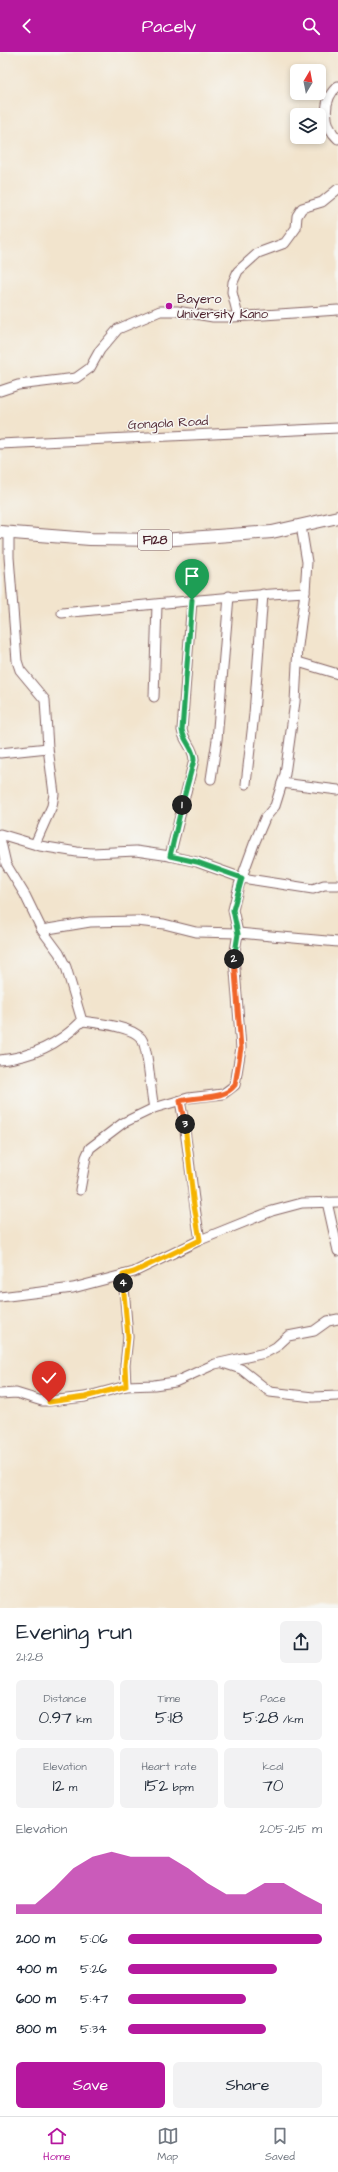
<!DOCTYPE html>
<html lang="en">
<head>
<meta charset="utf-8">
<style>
	body { margin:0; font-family:"Architects Daughter",sans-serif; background:#f2f2f3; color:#1f2937; height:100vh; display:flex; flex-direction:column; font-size:15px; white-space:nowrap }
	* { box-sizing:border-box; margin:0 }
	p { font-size:13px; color:#747a83 }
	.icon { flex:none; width:22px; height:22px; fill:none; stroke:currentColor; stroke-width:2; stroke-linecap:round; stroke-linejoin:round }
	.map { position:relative; height:1556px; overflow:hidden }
	.side { display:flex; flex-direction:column; background:#fff; flex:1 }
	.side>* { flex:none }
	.needle { width:26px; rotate:10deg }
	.controls { position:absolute; left:290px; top:12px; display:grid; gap:8px }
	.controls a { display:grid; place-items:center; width:36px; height:36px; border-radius:6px; background:#fff; box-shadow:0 2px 6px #0003; font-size:20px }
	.pin { position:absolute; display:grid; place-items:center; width:34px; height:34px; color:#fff; margin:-41px -17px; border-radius:50% 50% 50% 0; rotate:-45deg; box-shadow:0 0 4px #0007 }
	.pin .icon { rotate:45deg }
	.km { position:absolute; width:20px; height:20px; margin:-10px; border-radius:50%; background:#222; color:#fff; font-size:11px; line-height:20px; text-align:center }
	.round { display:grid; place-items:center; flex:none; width:42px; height:42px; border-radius:6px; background:#f2f2f3 }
	.head { display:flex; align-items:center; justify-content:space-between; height:68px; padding:0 16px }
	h1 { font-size:22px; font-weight:600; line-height:30px }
	.figures { display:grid; grid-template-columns:repeat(3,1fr); gap:6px; height:68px; padding:4px 16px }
	.figures div { display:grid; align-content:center; border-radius:6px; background:#f2f2f3; text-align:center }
	.figures b { font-size:17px; font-weight:600 }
	.figures small { font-size:11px; font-weight:400 }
	.figures p { font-size:11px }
	.chart { height:112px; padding:8px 16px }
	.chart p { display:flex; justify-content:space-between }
	.chart svg { width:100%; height:72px; margin-top:4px; fill:#b5179e; opacity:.7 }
	.cta { display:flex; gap:8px; margin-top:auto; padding:8px 16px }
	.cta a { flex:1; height:46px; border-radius:6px; background:#b5179e; color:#fff; font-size:16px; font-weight:600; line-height:46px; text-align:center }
	.cta a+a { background:#f2f2f3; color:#1f2937 }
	ul { padding:0 16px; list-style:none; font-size:13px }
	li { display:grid; grid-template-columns:64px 48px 1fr; align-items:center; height:30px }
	li i { height:10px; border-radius:5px; background:#b5179e }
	header { display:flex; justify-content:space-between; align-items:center; height:52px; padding:0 16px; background:#b5179e; color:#fff; font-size:18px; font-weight:600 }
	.dock { display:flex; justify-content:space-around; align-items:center; height:56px; border-top:1px solid #e0e1e3; background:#fff; font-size:11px; color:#747a83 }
	.dock a { display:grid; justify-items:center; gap:2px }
	.dock .current { color:#b5179e }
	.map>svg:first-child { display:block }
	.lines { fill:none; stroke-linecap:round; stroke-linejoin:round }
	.minor-casing { stroke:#856464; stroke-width:11 }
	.major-casing { stroke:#856464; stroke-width:14 }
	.minor { stroke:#fff; stroke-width:9 }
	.major { stroke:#fff; stroke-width:12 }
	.split-1-casing { stroke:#fff; stroke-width:8 }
	.split-2-casing { stroke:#fff; stroke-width:8 }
	.split-3-casing { stroke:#fff; stroke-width:8 }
	.split-4-casing { stroke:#fff; stroke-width:8 }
	.split-5-casing { stroke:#fff; stroke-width:8 }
	.split-1 { stroke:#22a559; stroke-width:5 }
	.split-2 { stroke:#22a559; stroke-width:5 }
	.split-3 { stroke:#f0652b; stroke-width:5 }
	.split-4 { stroke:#f5b400; stroke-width:5 }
	.split-5 { stroke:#f5b400; stroke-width:5 }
	.poi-dot { fill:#b5179e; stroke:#f6f6f2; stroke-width:1.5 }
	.labels { text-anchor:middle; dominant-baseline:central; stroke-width:3; stroke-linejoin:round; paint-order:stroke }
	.shield { fill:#f6f6f2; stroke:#7e6067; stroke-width:1 }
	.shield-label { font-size:12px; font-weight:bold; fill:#4a1f2b }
	.poi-label { font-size:13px; fill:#4a1f2b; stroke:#f6f6f2; text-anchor:start }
	.street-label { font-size:13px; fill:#4a1f2b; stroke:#f6f6f2 }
</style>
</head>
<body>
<header><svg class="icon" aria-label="back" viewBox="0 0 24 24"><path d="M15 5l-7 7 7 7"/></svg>Pacely<svg class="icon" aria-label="search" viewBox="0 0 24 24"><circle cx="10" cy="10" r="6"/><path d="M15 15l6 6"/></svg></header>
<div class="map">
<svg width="338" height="1556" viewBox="0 0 338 1556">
	<rect width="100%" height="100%" fill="#f6f6f2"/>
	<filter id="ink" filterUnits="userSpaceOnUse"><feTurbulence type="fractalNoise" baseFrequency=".025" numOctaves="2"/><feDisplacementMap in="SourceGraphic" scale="8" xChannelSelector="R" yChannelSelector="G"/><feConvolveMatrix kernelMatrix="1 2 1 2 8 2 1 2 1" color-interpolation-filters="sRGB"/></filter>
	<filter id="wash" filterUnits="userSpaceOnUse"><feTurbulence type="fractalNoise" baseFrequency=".012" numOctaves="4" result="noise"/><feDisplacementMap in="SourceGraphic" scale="16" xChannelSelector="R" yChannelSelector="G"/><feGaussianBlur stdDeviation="0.9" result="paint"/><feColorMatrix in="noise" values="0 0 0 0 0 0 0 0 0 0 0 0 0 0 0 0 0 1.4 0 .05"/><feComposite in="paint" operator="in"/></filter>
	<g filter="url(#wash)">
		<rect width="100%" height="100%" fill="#f2e4cd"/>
	</g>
	<g filter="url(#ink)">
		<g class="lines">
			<defs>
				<g id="minor">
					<path d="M338,34c-16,13 -15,39 0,53"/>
					<path d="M238,264l-6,-24 1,-10 5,-11 20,-18 27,-10 11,-15 1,-12 5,-8 20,-6 16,-13"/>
					<path d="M0,339l18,-6 58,-7 14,-10 10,-18 18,-21 42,-18h17l36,6h20l105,-7"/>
					<path d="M0,392l338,-16"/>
					<path d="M9,481v24l8,104 3,9 25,30 3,48 6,46 -2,12 -17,38"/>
					<path d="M62,561c81,-7 162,-17 243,-21"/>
					<path d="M298,610l40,12"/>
					<path d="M154,645l3,-92"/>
					<path d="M0,701l48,-5"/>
					<path d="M211,727l6,-39 12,-144"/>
					<path d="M282,731l56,7"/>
					<path d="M246,732l8,-70 9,-120"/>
					<path d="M0,782l40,12 37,6 15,1 44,-2 34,5 27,6 45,16 71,11 11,-4h14"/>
					<path d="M0,786l6,26 19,31 17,35 17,23 7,14 16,54"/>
					<path d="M170,804l24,-96c0,-12 -10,-18 -12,-30l10,-130"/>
					<path d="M42,878l48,-8 46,-1 28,3 32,8 42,1 100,9"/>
					<path d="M82,969c15,2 49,5 59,17 8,10 9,54 13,70"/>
					<path d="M0,1008c33,-3 59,-16 82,-39"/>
					<path d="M180,1049c9,46 12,93 20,139"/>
					<path d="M80,1138l6,-33 4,-9 33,-25 31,-15 34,-10 35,-4 12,-9 6,-37 -7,-91 4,-24 -5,-23 6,-25 15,-41 11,-26 10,-12 10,-32 10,-72 3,-56 7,-54 2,-30 -6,-36"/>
					<path d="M327,1150l11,49"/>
					<path d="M123,1223l5,62 -3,28 1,21"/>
					<path d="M0,1245l73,-9 61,-16 66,-32 72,-29 30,-8 36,-1"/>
					<path d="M223,1311l18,6 29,23 43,5 25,-1"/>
					<path d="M0,1342l16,-1 26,8h7l36,-4 41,-11 28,-1 21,-3 40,-18 50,-11 11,-6 12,-11 26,-5 14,-10 10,-2"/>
				</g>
				<path id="major" d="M0,480l90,7 72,1 110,-8 66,-15"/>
			</defs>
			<use href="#minor" class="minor-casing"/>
			<use href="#major" class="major-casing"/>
			<use href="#minor" class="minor"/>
			<use href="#major" class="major"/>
		</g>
	</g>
	<g class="lines" filter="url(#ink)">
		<defs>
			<path id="split-1" d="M182,753l12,-45c0,-12 -10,-18 -12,-30l10,-130"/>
			<path id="split-2" d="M182,753l-12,51 27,6 45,16 -9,32 5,24 -4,25"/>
			<path id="split-3" d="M185,1072l-5,-23c18,-6 43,0 55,-16l6,-37 -7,-89"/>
			<path id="split-4" d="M123,1231v-8l11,-3 66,-32 -7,-41 -8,-75"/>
			<path id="split-5" d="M49,1350l36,-5 41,-11 -1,-21 3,-28 -5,-54"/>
		</defs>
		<use href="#split-1" class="split-1-casing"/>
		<use href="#split-2" class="split-2-casing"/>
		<use href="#split-3" class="split-3-casing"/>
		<use href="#split-4" class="split-4-casing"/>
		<use href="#split-5" class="split-5-casing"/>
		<use href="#split-1" class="split-1"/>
		<use href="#split-2" class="split-2"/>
		<use href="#split-3" class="split-3"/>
		<use href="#split-4" class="split-4"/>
		<use href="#split-5" class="split-5"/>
	</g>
	<circle class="poi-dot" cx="169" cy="254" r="4"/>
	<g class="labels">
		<rect class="shield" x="138" y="478" width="34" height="20" rx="3"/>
		<g class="shield-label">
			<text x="155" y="488">F128</text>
		</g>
		<g class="poi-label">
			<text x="177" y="247">Bayero<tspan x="177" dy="15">University Kano</tspan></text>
		</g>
		<g class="street-label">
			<text transform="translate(168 371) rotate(-3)">Gongola Road</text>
		</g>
	</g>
</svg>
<div class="controls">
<a><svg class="needle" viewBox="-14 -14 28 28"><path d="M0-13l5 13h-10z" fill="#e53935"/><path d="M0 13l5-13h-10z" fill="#747a83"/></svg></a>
<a><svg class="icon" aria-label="layers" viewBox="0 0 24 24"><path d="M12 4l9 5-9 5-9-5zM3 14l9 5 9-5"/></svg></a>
</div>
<div class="pin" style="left:192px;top:548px;background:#1e9e55"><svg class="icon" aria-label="arrive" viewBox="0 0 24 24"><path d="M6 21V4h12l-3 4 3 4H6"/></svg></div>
<div class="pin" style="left:49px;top:1350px;background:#d93025"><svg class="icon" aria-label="check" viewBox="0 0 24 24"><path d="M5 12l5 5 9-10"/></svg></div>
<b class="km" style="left:182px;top:753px">1</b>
<b class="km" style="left:234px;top:907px">2</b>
<b class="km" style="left:185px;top:1072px">3</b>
<b class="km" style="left:123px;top:1231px">4</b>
</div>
<section class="side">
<div class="head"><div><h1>Evening run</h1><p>21:28</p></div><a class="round"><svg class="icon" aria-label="share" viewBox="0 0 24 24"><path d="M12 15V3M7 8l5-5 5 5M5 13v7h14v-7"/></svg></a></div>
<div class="figures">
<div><p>Distance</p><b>0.97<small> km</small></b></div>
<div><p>Time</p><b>5:18</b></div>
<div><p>Pace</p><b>5:28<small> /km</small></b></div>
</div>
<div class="figures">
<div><p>Elevation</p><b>12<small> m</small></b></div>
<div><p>Heart rate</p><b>152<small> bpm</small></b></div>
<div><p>kcal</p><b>70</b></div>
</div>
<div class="chart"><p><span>Elevation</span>205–215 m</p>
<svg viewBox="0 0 160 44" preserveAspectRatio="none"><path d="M0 44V38L10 38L20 28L30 16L40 9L50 6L60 9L70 9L80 9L90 16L100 25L110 32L120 32L130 25L140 25L150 32L160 38V44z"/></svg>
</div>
<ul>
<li><b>200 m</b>5:06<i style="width:100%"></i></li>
<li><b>400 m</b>5:26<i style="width:77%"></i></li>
<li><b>600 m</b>5:47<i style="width:61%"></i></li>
<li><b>800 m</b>5:34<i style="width:71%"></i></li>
</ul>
<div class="cta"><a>Save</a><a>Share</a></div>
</section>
<nav class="dock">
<a class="current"><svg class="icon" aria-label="home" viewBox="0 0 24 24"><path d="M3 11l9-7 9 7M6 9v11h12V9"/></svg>Home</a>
<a><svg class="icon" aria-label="map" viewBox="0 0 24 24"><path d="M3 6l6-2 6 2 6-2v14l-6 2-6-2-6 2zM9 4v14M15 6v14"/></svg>Map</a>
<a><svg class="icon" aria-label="saved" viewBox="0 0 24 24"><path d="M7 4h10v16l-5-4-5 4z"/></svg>Saved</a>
</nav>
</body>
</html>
